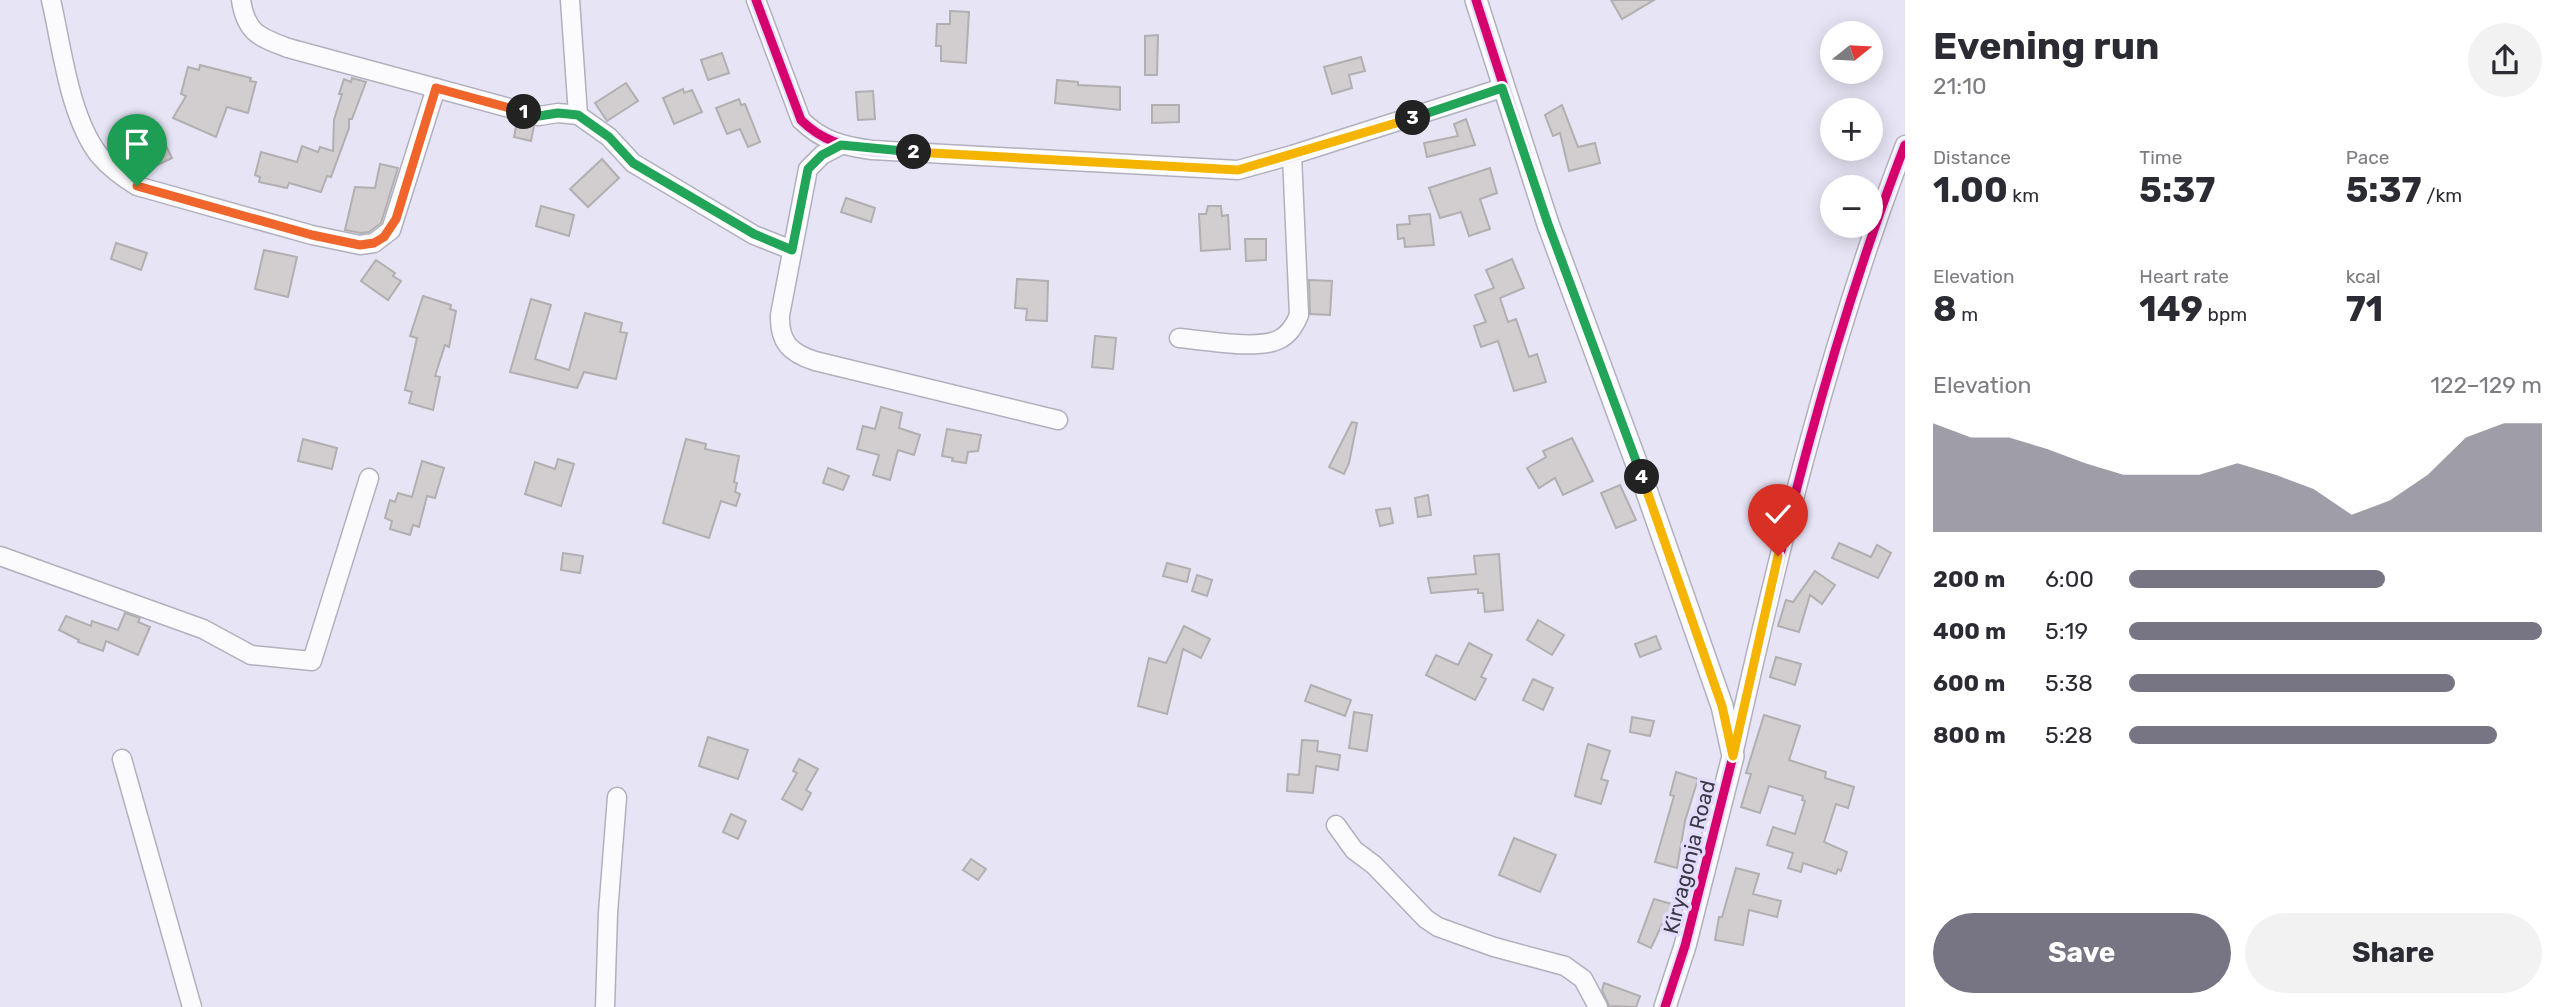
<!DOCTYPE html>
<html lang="en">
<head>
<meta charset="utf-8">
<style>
	body { margin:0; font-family:Rubik,sans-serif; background:#f2f2f3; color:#2b2b33; height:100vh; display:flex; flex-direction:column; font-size:26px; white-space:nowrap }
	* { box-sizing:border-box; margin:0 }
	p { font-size:23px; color:#7c7c81 }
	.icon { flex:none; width:38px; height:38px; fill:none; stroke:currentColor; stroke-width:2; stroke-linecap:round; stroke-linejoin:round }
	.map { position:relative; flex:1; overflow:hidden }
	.drawer { display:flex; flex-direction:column; background:#fff; width:665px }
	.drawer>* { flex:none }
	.needle { width:46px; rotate:72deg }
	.fabs { position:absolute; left:1820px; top:21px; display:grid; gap:14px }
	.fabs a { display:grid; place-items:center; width:63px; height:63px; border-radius:50%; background:#fff; box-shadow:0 4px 18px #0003; font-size:35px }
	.pin { position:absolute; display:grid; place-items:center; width:60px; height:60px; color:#fff; margin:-72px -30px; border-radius:50% 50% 50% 0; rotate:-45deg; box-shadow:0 0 7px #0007 }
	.pin .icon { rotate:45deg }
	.km { position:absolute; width:35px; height:35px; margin:-18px; border-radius:50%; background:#222; color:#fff; font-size:19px; line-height:35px; text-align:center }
	.round { display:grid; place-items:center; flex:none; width:74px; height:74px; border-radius:37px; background:#f2f2f3 }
	.summary { display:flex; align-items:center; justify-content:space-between; height:119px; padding:0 28px }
	h1 { font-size:38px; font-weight:700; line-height:52px }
	.stats { display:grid; grid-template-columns:repeat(3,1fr); gap:10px; height:119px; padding:7px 28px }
	.stats div { display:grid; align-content:center }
	.stats b { font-size:35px; font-weight:700 }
	.stats small { font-size:19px; font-weight:400 }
	.stats p { font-size:19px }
	.chart { height:196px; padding:14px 28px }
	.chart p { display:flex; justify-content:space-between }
	.chart svg { width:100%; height:126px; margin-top:7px; fill:#777483; opacity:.7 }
	.primary-button { display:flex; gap:14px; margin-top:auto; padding:14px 28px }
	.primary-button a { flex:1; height:80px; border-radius:42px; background:#777483; color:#fff; font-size:28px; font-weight:700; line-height:80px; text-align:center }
	.primary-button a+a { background:#f2f2f3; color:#2b2b33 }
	ul { padding:0 28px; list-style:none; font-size:23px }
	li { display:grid; grid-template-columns:112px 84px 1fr; align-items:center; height:52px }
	li i { height:18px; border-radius:9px; background:#777483 }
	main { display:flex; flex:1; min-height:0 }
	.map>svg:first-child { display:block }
	.building { fill:#d2cdcf; stroke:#b2afb1; stroke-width:2 }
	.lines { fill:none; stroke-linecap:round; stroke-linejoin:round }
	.minor-casing { stroke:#b2b0bd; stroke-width:21 }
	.tertiary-casing { stroke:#b2b0bd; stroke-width:24 }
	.minor { stroke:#fbfbfe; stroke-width:18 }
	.tertiary { stroke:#fbfbfe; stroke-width:21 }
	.cycleway-casing { stroke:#e3dcfd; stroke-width:13 }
	.cycleway { stroke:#d6006c; stroke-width:9 }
	.split-1-casing { stroke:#fff; stroke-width:14 }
	.split-2-casing { stroke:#fff; stroke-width:14 }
	.split-3-casing { stroke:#fff; stroke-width:14 }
	.split-4-casing { stroke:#fff; stroke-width:14 }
	.split-5-casing { stroke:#fff; stroke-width:14 }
	.split-1 { stroke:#f0652b; stroke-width:9 }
	.split-2 { stroke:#22a559; stroke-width:9 }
	.split-3 { stroke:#f5b400; stroke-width:9 }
	.split-4 { stroke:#22a559; stroke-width:9 }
	.split-5 { stroke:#f5b400; stroke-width:9 }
	.labels { text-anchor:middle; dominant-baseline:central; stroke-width:7; stroke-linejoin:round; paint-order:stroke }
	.street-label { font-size:21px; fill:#3b3845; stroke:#e3dcfd }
</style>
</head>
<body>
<main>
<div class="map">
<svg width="1905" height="1007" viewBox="0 0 1905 1007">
	<rect width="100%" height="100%" fill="#e7e4f5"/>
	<g class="building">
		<path d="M1611,0h43l-32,19z"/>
		<path d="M950,11l19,1 -3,51 -25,-2v-15h-5l1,-22h13z"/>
		<path d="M1158,35l-1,40h-12v-39z"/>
		<path d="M722,53l7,20 -21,7 -7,-20z"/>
		<path d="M1361,57l4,14 -16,4 3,13 -20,6 -8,-27z"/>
		<path d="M200,65l51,13 -1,3 6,1 -8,31 -21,-6 -11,30 -43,-19 13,-22 -5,-2 7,-27 11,3z"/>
		<path d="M352,78l14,4 -14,37h-3v9l-18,49 -4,-1 -6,16 -32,-9 -2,5 -28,-6 1,-5 -5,-2 6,-23 36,10 5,-16 16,6 2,-5 13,4 1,-31 8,-26h-3l5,-15 7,3z"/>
		<path d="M1057,80l21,2v3l42,2v23l-65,-7z"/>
		<path d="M626,83l12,18 -31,20 -12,-18z"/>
		<path d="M683,89l1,4 8,-3 10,22 -28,12 -11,-26z"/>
		<path d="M873,91l2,28 -17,1 -2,-28z"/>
		<path d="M739,99l2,6 4,-1 15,38 -12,5 -8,-18 -13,5 -11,-26z"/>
		<path d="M1152,105h27v17l-27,1z"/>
		<path d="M1562,105l16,42 17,-4 5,20 -31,8 -9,-38 -7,3 -8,-21z"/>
		<path d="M1466,119l9,26 -48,12 -3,-14 34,-7 -4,-12z"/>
		<path d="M517,122l17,4 -3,15 -17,-4z"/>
		<path d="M156,125l16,33 -29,14 -19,-32z"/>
		<path d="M602,159l17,19 -31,29 -18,-18z"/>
		<path d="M380,164l18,4 -17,55 -12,9 -8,1 -16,-3 10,-43 20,1z"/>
		<path d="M1490,168l7,25 -17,6 10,30 -21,7 -8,-24 -21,6 -11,-30z"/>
		<path d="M846,198l29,10 -4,14 -30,-10z"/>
		<path d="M541,206l33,9 -5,21 -33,-10z"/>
		<path d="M1208,206h13l1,10 6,-1 2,34 -29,2 -2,-37h7z"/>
		<path d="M1430,214l4,31 -29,2 -1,-9 -6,1 -1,-14 13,-1 -1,-8z"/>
		<path d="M1245,239h21v21l-20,1z"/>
		<path d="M116,243l31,10 -6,17 -30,-11z"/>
		<path d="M264,250l33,7 -9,40 -33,-8z"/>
		<path d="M1512,259l12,29 -24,10 8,24 8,-3 13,38 8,-3 9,28 -32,9 -16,-50 -17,6 -7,-21 12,-4 -11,-27 19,-7 -8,-18z"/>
		<path d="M376,260l19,13 -2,3 8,5 -13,19 -27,-19z"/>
		<path d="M1017,279l31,2 -1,40 -21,-1 1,-11 -12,-1z"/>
		<path d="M1309,280l23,1 -2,34 -20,-1z"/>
		<path d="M423,296l28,9 -1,4 6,2 -7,36 -4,-2 -10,31 5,1 -7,33 -24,-7 3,-11 -7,-2 12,-52 -7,-2z"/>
		<path d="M531,299l20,6 -16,54 34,11 16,-57 37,10 -2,9 7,1 -11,46 -32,-7 -7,16 -67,-16z"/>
		<path d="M1095,336l21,2 -3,31 -21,-2z"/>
		<path d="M881,407l21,6 -3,15 21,7 -6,20 -16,-5 -8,30 -17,-5 6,-20 -22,-6 6,-23 12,3z"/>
		<path d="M1352,422l5,1 -8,40 -5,11 -15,-7z"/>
		<path d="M947,429l34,6 -3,16 -10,1 -2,11 -14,-2 1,-3 -11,-2z"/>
		<path d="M1572,438l21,43 -30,14 -8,-17 -16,10 -12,-20 19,-11 -3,-6z"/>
		<path d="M303,439l34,9 -5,21 -34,-8z"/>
		<path d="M686,439l20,5 -1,5 34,7 -5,26 3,1 -2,9 5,2 -4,12 -15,-5 -12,37 -46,-15z"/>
		<path d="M558,459l16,5 -13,42 -36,-12 10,-32 20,7z"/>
		<path d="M422,461l22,7 -9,30 -8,-2 -8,31 -6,-2 -3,10 -20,-6 2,-8 -7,-3 5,-18 5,2 3,-9 14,4z"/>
		<path d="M828,468l21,8 -6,14 -20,-7z"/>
		<path d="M1620,485l16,35 -20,8 -15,-35z"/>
		<path d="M1428,495l3,20 -13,2 -3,-19z"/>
		<path d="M1390,508l3,15 -13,3 -4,-16z"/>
		<path d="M1839,543l32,14 6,-12 14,8 -13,25 -46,-20z"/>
		<path d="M563,553l20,3 -3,17 -19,-3z"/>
		<path d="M1499,554l4,56 -18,2 -2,-19h-5v-4l-47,4 -3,-15 48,-4 -2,-18z"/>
		<path d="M1167,563l23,6 -3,13 -24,-6z"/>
		<path d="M1815,571l20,14 -13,19 -12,-9 -11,37 -21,-6 8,-26 7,2z"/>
		<path d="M1197,575l15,5 -5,16 -15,-5z"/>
		<path d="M125,613l15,5 -2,4 12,5 -12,28 -32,-14 -3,10 -25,-9 1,-2 -20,-10 7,-14 25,10 1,-5 26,9z"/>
		<path d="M1538,620l26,15 -12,20 -25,-15z"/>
		<path d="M1184,626l26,13 -9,19 -18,-9 -16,65 -29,-8 11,-48 17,5z"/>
		<path d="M1656,636l5,13 -21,8 -5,-13z"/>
		<path d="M1469,643l23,12 -11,22 5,2 -11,21 -49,-25 10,-20 22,10z"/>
		<path d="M1776,657l25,7 -6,21 -25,-8z"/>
		<path d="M1533,679l20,9 -10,22 -20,-10z"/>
		<path d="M1311,685l40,15 -6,16 -40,-15z"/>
		<path d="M1354,712l18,3 -5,36 -18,-3z"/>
		<path d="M1764,715l36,11 -11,34 37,12 -1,6 29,9 -6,21 -12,-4 -12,38 23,10 -6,19 -3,-2 -2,5 -33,-11 -2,9 -13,-4 5,-15 -26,-8 6,-18 22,7 10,-33 -3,-1 1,-4 -34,-10 -9,27 -19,-6 10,-33 -5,-1z"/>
		<path d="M1632,717l22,4 -4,15 -20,-4z"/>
		<path d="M708,737l40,13 -10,29 -39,-13z"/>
		<path d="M1302,740l16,1 -1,10 23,4 -2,15 -22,-4 -3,27 -26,-2 1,-17 11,1z"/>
		<path d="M1588,744l22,7 -9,28 7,2 -7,23 -26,-8z"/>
		<path d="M799,759l19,10 -12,21 5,3 -9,17 -20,-11 15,-26 -4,-2z"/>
		<path d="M1676,772l22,7 -13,42 -8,47 -22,-6 19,-66 -4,-1z"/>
		<path d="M731,814l15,7 -8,18 -15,-7z"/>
		<path d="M1514,838l42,17 -16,37 -41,-17z"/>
		<path d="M971,859l15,10 -8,11 -15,-10z"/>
		<path d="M1736,868l23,6 -6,20 28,7 -4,16 -28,-7 -6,35 -28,-5 4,-23h3z"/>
		<path d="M1654,899l25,7 -5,15 -9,-3 -14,30 -13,-6z"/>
		<path d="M1604,983l36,13 -4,11 -27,-1 -7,-16z"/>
	</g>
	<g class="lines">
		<defs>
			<g id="minor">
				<path d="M51,0c11,47 18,116 48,155 11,13 23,22 38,31l175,49 48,10 14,-2 17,-13 45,-142"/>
				<path d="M241,0c5,33 18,37 47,48l251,68 19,-3 20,2 31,22 24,26 121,72 38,15"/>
				<path d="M570,0l8,115"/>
				<path d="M756,0l45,120c21,21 42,26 71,30l366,20 54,-15 210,-67"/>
				<path d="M841,145l-19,10 -14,14 -28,146c-1,27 10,38 35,46l243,59"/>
				<path d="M1179,338c25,2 77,12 99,2 11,-5 17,-15 21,-25l-7,-160"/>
				<path d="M0,556l203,73 48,26 61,6 57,-183"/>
				<path d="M1733,755c46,-206 96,-413 172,-610"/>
				<path d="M122,759l70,248"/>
				<path d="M1336,825l18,25 20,15 52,54 12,8 56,20 71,19 18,13 15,28"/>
				<path d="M605,1007l3,-94 9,-116"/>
			</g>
			<path id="tertiary" d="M1476,0l72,224 95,257 79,225 11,50 -48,190 -20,61"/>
		</defs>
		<use href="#minor" class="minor-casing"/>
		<use href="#tertiary" class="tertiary-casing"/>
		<use href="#minor" class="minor"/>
		<use href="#tertiary" class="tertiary"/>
		<defs>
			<g id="cycleway">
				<path d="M756,0l45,120c21,21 42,26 71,30l366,20 54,-15 210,-67"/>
				<path d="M1476,0l72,224 95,257 79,225 11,50 -48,190 -20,61"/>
				<path d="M1734,751c46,-204 95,-410 171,-606"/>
			</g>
		</defs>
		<use href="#cycleway" class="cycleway-casing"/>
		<use href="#cycleway" class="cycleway"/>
	</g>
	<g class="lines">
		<defs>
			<path id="split-1" d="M137,186l175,49 48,10 14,-2 10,-6 12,-18 40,-131 88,24"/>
			<path id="split-2" d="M524,112l15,4 19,-3 20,2 31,22 24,26 121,71 38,16 16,-81 14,-14 19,-10 73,7"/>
			<path id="split-3" d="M914,152l324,18 175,-52"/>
			<path id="split-4" d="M1413,118l89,-30 46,136 94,253"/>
			<path id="split-5" d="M1642,477l80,229 11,50 45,-200"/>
		</defs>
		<use href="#split-1" class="split-1-casing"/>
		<use href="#split-2" class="split-2-casing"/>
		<use href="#split-3" class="split-3-casing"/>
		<use href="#split-4" class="split-4-casing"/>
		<use href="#split-5" class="split-5-casing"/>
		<use href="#split-1" class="split-1"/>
		<use href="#split-2" class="split-2"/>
		<use href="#split-3" class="split-3"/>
		<use href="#split-4" class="split-4"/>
		<use href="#split-5" class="split-5"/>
	</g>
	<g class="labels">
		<g class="street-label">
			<text transform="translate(1689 857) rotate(-76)">Kiryagonja Road</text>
		</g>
	</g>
</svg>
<div class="fabs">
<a><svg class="needle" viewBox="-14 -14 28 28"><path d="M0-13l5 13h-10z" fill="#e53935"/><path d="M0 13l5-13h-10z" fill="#7c7c81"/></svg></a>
<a>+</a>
<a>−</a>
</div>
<div class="pin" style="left:137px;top:186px;background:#1e9e55"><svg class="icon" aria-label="arrive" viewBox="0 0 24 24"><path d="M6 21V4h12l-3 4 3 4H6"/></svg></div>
<div class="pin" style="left:1778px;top:556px;background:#d93025"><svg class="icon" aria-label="check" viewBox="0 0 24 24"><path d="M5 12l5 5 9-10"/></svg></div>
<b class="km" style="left:524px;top:112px">1</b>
<b class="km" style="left:914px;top:152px">2</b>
<b class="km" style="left:1413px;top:118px">3</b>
<b class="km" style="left:1642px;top:477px">4</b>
</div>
<section class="drawer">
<div class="summary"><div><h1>Evening run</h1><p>21:10</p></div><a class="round"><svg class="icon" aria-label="share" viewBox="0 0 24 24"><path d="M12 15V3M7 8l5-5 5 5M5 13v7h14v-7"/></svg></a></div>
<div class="stats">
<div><p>Distance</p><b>1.00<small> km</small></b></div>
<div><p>Time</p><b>5:37</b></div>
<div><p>Pace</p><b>5:37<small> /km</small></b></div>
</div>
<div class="stats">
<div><p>Elevation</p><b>8<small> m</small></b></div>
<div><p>Heart rate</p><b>149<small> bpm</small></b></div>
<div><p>kcal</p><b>71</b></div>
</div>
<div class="chart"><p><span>Elevation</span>122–129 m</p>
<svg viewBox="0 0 160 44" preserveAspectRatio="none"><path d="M0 44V6L10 11L20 11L30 15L40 20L50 24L60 24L70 24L80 20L90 24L100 29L110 38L120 33L130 24L140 11L150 6L160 6V44z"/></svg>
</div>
<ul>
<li><b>200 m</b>6:00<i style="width:62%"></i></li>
<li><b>400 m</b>5:19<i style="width:100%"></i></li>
<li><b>600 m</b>5:38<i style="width:79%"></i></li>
<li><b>800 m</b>5:28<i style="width:89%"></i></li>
</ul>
<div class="primary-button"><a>Save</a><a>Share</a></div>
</section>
</main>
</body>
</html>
